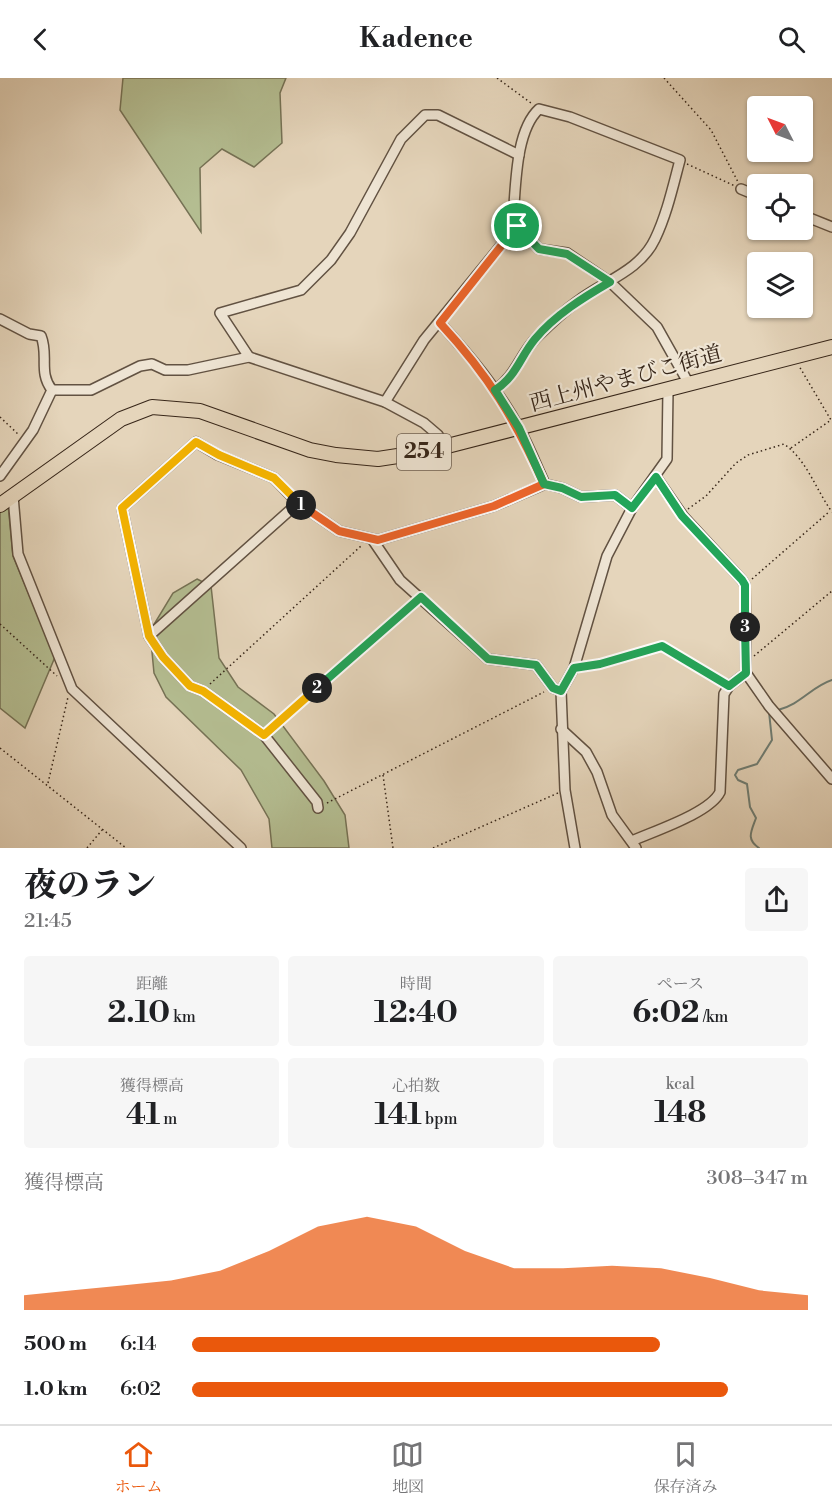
<!DOCTYPE html>
<html lang="ja">
<head>
<meta charset="utf-8">
<style>
	body { margin:0; font-family:"Libre Bodoni","Noto Serif JP",serif; background:#f6f6f6; color:#202124; height:100vh; display:flex; flex-direction:column; font-size:22px; white-space:nowrap }
	* { box-sizing:border-box; margin:0 }
	p { font-size:20px; color:#757577 }
	.icon { flex:none; width:33px; height:33px; fill:none; stroke:currentColor; stroke-width:2; stroke-linecap:round; stroke-linejoin:round }
	.map { position:relative; height:770px; overflow:hidden }
	.sheet { display:flex; flex-direction:column; background:#fff; flex:1 }
	.sheet>* { flex:none }
	.needle { width:39px; rotate:312deg }
	.fabs { position:absolute; left:747px; top:18px; display:grid; gap:12px }
	.fabs a { display:grid; place-items:center; width:66px; height:66px; border-radius:6px; background:#fff; box-shadow:0 2px 4px #0004; font-size:30px }
	.pin { position:absolute; display:grid; place-items:center; width:51px; height:51px; color:#fff; margin:-26px; border:3px solid #fff; border-radius:50%; box-shadow:0 2px 6px #0007 }
	.km { position:absolute; width:30px; height:30px; margin:-15px; border-radius:50%; background:#222; color:#fff; font-size:16px; line-height:30px; text-align:center }
	.round { display:grid; place-items:center; flex:none; width:63px; height:63px; border-radius:6px; background:#f6f6f6 }
	.headline { display:flex; align-items:center; justify-content:space-between; height:102px; padding:0 24px }
	h1 { font-size:33px; font-weight:800; line-height:45px }
	.figures { display:grid; grid-template-columns:repeat(3,1fr); gap:9px; height:102px; padding:6px 24px }
	.figures div { display:grid; align-content:center; border-radius:6px; background:#f6f6f6; text-align:center }
	.figures b { font-size:30px; font-weight:800 }
	.figures small { font-size:16px; font-weight:400 }
	.figures p { font-size:16px }
	.chart { height:168px; padding:12px 24px }
	.chart p { display:flex; justify-content:space-between }
	.chart svg { width:100%; height:108px; margin-top:6px; fill:#ea580c; opacity:.7 }
	ul { padding:0 24px; list-style:none; font-size:20px }
	li { display:grid; grid-template-columns:96px 72px 1fr; align-items:center; height:45px }
	li i { height:15px; border-radius:8px; background:#ea580c }
	header { display:flex; justify-content:space-between; align-items:center; height:78px; padding:0 24px; background:#fff; font-size:27px; font-weight:800 }
	.tab-bar { display:flex; justify-content:space-around; align-items:center; height:84px; border-top:2px solid #e0e0e0; background:#fff; font-size:16px; color:#757577 }
	.tab-bar a { display:grid; justify-items:center; gap:3px }
	.tab-bar .on { color:#ea580c }
	.map>svg:first-child { display:block }
	.green { fill:#b4bd91; stroke:#767255; stroke-width:1.5 }
	.lines { fill:none; stroke-linecap:round; stroke-linejoin:round }
	.stream { stroke:#707e74; stroke-width:2 }
	.minor-casing { stroke:#625242; stroke-width:12 }
	.highway-casing { stroke:#372619; stroke-width:16 }
	.path { stroke:#372619; stroke-width:1.5; stroke-dasharray:1.5 3; stroke-linecap:butt }
	.minor { stroke:#eee4d3; stroke-width:9 }
	.highway { stroke:#e5d5bb; stroke-width:14 }
	.split-1-casing { stroke:#fff; stroke-width:12 }
	.split-2-casing { stroke:#fff; stroke-width:12 }
	.split-3-casing { stroke:#fff; stroke-width:12 }
	.split-4-casing { stroke:#fff; stroke-width:12 }
	.split-1 { stroke:#f0652b; stroke-width:8 }
	.split-2 { stroke:#f5b400; stroke-width:8 }
	.split-3 { stroke:#22a559; stroke-width:8 }
	.split-4 { stroke:#22a559; stroke-width:8 }
	.labels { text-anchor:middle; dominant-baseline:central; stroke-width:4.5; stroke-linejoin:round; paint-order:stroke }
	.shield { fill:#eee4d3; stroke:#6e5f51; stroke-width:1.5 }
	.shield-label { font-size:21px; font-weight:bold; fill:#372619 }
	.street-label { font-size:22px; fill:#372619; stroke:#eee4d3 }
</style>
</head>
<body>
<header><svg class="icon" aria-label="back" viewBox="0 0 24 24"><path d="M15 5l-7 7 7 7"/></svg>Kadence<svg class="icon" aria-label="search" viewBox="0 0 24 24"><circle cx="10" cy="10" r="6"/><path d="M15 15l6 6"/></svg></header>
<div class="map">
<svg width="832" height="770" viewBox="0 0 832 770">
	<rect width="100%" height="100%" fill="#e5d5bb"/>
	<filter id="stains"><feTurbulence type="fractalNoise" baseFrequency=".00333" numOctaves="4"/><feColorMatrix values="0 0 0 0 .2 0 0 0 0 .09 0 0 0 0 .02 0 0 0 .5 -.17"/></filter>
	<radialGradient id="worn" r=".72"><stop offset=".6" stop-color="#630" stop-opacity="0"/><stop offset="1" stop-color="#630" stop-opacity=".3"/></radialGradient>
	<g class="green">
		<path d="M123,0h163l-6,15 2,50 -28,24 -32,-18 -22,19 1,64 -81,-122z"/>
		<path d="M8,426l5,52 42,101 -30,71 -25,-20v-198z"/>
		<path d="M197,501l14,7 8,72 19,29 36,27 50,67 21,34 4,33h-77l-3,-29 -28,-49 -75,-73 -12,-24 -4,-42 23,-38z"/>
	</g>
	<g class="lines">
		<g class="stream">
			<path d="M778,632c23,-6 33,-23 54,-30"/>
			<path d="M759,770c-13,-9 -8,-16 -3,-30l-6,-11 -3,-23 -9,-4 -3,-5 3,-5 19,-6 15,-24 -3,-28"/>
		</g>
		<defs>
			<g id="minor">
				<path d="M741,111l17,7"/>
				<path d="M802,137l30,12"/>
				<path d="M0,241l29,15 12,2c8,20 -3,36 11,54l-19,40 -33,46"/>
				<path d="M440,245c29,32 58,66 79,105 10,18 17,37 26,56"/>
				<path d="M249,279l-29,-44 81,-23 30,-30 19,-27 51,-94 24,-24h13l81,40"/>
				<path d="M52,312h39l49,-24 12,-2 13,6h23l61,-13 136,45 39,21 14,12 6,12"/>
				<path d="M495,312c21,-14 25,-36 42,-53 12,-12 27,-26 41,-36 26,-20 62,-30 77,-62 12,-25 18,-53 25,-79l-110,-43 -31,-8c-24,22 -23,78 -26,109l4,8 22,23 28,4 43,29 47,45 32,57"/>
				<path d="M385,324l39,-62 93,-114"/>
				<path d="M656,399l27,39 59,64 3,5 1,88 23,33 63,73"/>
				<path d="M13,418l5,58 54,135 169,159"/>
				<path d="M372,461l28,41 88,79 48,6 17,23 8,3"/>
				<path d="M149,558l149,-133"/>
				<path d="M561,651l25,23 11,20 15,43 24,33"/>
				<path d="M318,730l-1,-6 -53,-67 -61,-44 -13,-5 -27,-29 -14,-21 -27,-128 74,-66 22,13 56,23 24,25 41,28 39,9 116,-34 51,-22 17,4 19,9 34,-2 17,13"/>
				<path d="M632,763c22,-10 78,-28 88,-49l4,-98 5,-8 17,-13"/>
				<path d="M575,770l-10,-58 -4,-99 13,-23 33,-112 25,-48 35,-49 1,-69"/>
			</g>
			<path id="highway" d="M0,427l121,-86 31,-12 48,4 110,39 26,5 42,4 46,-7 408,-105"/>
		</defs>
		<use href="#minor" class="minor-casing"/>
		<use href="#highway" class="highway-casing"/>
		<g class="path">
			<path d="M497,0l34,25"/>
			<path d="M664,0l47,52 27,52"/>
			<path d="M687,86l48,22"/>
			<path d="M0,339l19,18"/>
			<path d="M791,370l40,-28 -32,-54"/>
			<path d="M688,431l18,-13 30,-33 12,-8 36,-11c23,16 32,46 48,68"/>
			<path d="M752,501l78,-68"/>
			<path d="M0,546l57,52"/>
			<path d="M754,578l78,-65"/>
			<path d="M584,589l58,-13 20,-8 60,36"/>
			<path d="M210,606l151,-138"/>
			<path d="M271,650l143,-125"/>
			<path d="M0,670l126,100"/>
			<path d="M383,697l10,73"/>
			<path d="M48,705l20,-86"/>
			<path d="M327,725l217,-111"/>
			<path d="M87,770l15,-18"/>
			<path d="M433,770l125,-55"/>
		</g>
		<use href="#minor" class="minor"/>
		<use href="#highway" class="highway"/>
	</g>
	<g class="lines">
		<defs>
			<path id="split-1" d="M301,427l38,26 39,9 116,-34 50,-22c-29,-65 -55,-108 -104,-161l77,-97"/>
			<path id="split-2" d="M301,427l-27,-27 -55,-23 -23,-13 -74,66 27,128 14,21 27,29 13,5 61,44 53,-47"/>
			<path id="split-3" d="M317,610l104,-91 67,62 48,6 17,23 8,3 13,-23 26,-4 62,-18 67,40 17,-13 -1,-46"/>
			<path id="split-4" d="M517,148l22,23 28,5 43,28c-26,15 -55,33 -75,57 -15,18 -19,38 -40,51l24,38 25,56 18,4 19,9 34,-2 17,13 24,-31 26,39 60,64 3,5v42"/>
		</defs>
		<use href="#split-1" class="split-1-casing"/>
		<use href="#split-2" class="split-2-casing"/>
		<use href="#split-3" class="split-3-casing"/>
		<use href="#split-4" class="split-4-casing"/>
		<use href="#split-1" class="split-1"/>
		<use href="#split-2" class="split-2"/>
		<use href="#split-3" class="split-3"/>
		<use href="#split-4" class="split-4"/>
	</g>
	<g class="labels">
		<rect class="shield" x="397" y="356" width="54" height="36" rx="4.5"/>
		<g class="shield-label">
			<text x="424" y="374">254</text>
		</g>
		<g class="street-label">
			<text transform="translate(626 301) rotate(-15)">西上州やまびこ街道</text>
		</g>
	</g>
	<rect width="100%" height="100%" filter="url(#stains)"/>
	<rect width="100%" height="100%" fill="url(#worn)"/>
</svg>
<div class="fabs">
<a><svg class="needle" viewBox="-14 -14 28 28"><path d="M0-13l5 13h-10z" fill="#e53935"/><path d="M0 13l5-13h-10z" fill="#757577"/></svg></a>
<a><svg class="icon" aria-label="locate" viewBox="0 0 24 24"><circle cx="12" cy="12" r="6"/><path d="M12 2v4M12 18v4M2 12h4M18 12h4"/></svg></a>
<a><svg class="icon" aria-label="layers" viewBox="0 0 24 24"><path d="M12 4l9 5-9 5-9-5zM3 14l9 5 9-5"/></svg></a>
</div>
<div class="pin" style="left:517px;top:148px;background:#1e9e55"><svg class="icon" aria-label="arrive" viewBox="0 0 24 24"><path d="M6 21V4h12l-3 4 3 4H6"/></svg></div>
<b class="km" style="left:301px;top:427px">1</b>
<b class="km" style="left:317px;top:610px">2</b>
<b class="km" style="left:745px;top:549px">3</b>
</div>
<section class="sheet">
<div class="headline"><div><h1>夜のラン</h1><p>21:45</p></div><a class="round"><svg class="icon" aria-label="share" viewBox="0 0 24 24"><path d="M12 15V3M7 8l5-5 5 5M5 13v7h14v-7"/></svg></a></div>
<div class="figures">
<div><p>距離</p><b>2.10<small> km</small></b></div>
<div><p>時間</p><b>12:40</b></div>
<div><p>ペース</p><b>6:02<small> /km</small></b></div>
</div>
<div class="figures">
<div><p>獲得標高</p><b>41<small> m</small></b></div>
<div><p>心拍数</p><b>141<small> bpm</small></b></div>
<div><p>kcal</p><b>148</b></div>
</div>
<div class="chart"><p><span>獲得標高</span>308–347 m</p>
<svg viewBox="0 0 160 44" preserveAspectRatio="none"><path d="M0 44V38L10 36L20 34L30 32L40 28L50 20L60 10L70 6L80 10L90 20L100 27L110 27L120 26L130 27L140 31L150 36L160 38V44z"/></svg>
</div>
<ul>
<li><b>500 m</b>6:14<i style="width:76%"></i></li>
<li><b>1.0 km</b>6:02<i style="width:87%"></i></li>
</ul>
</section>
<nav class="tab-bar">
<a class="on"><svg class="icon" aria-label="home" viewBox="0 0 24 24"><path d="M3 11l9-7 9 7M6 9v11h12V9"/></svg>ホーム</a>
<a><svg class="icon" aria-label="map" viewBox="0 0 24 24"><path d="M3 6l6-2 6 2 6-2v14l-6 2-6-2-6 2zM9 4v14M15 6v14"/></svg>地図</a>
<a><svg class="icon" aria-label="saved" viewBox="0 0 24 24"><path d="M7 4h10v16l-5-4-5 4z"/></svg>保存済み</a>
</nav>
</body>
</html>
